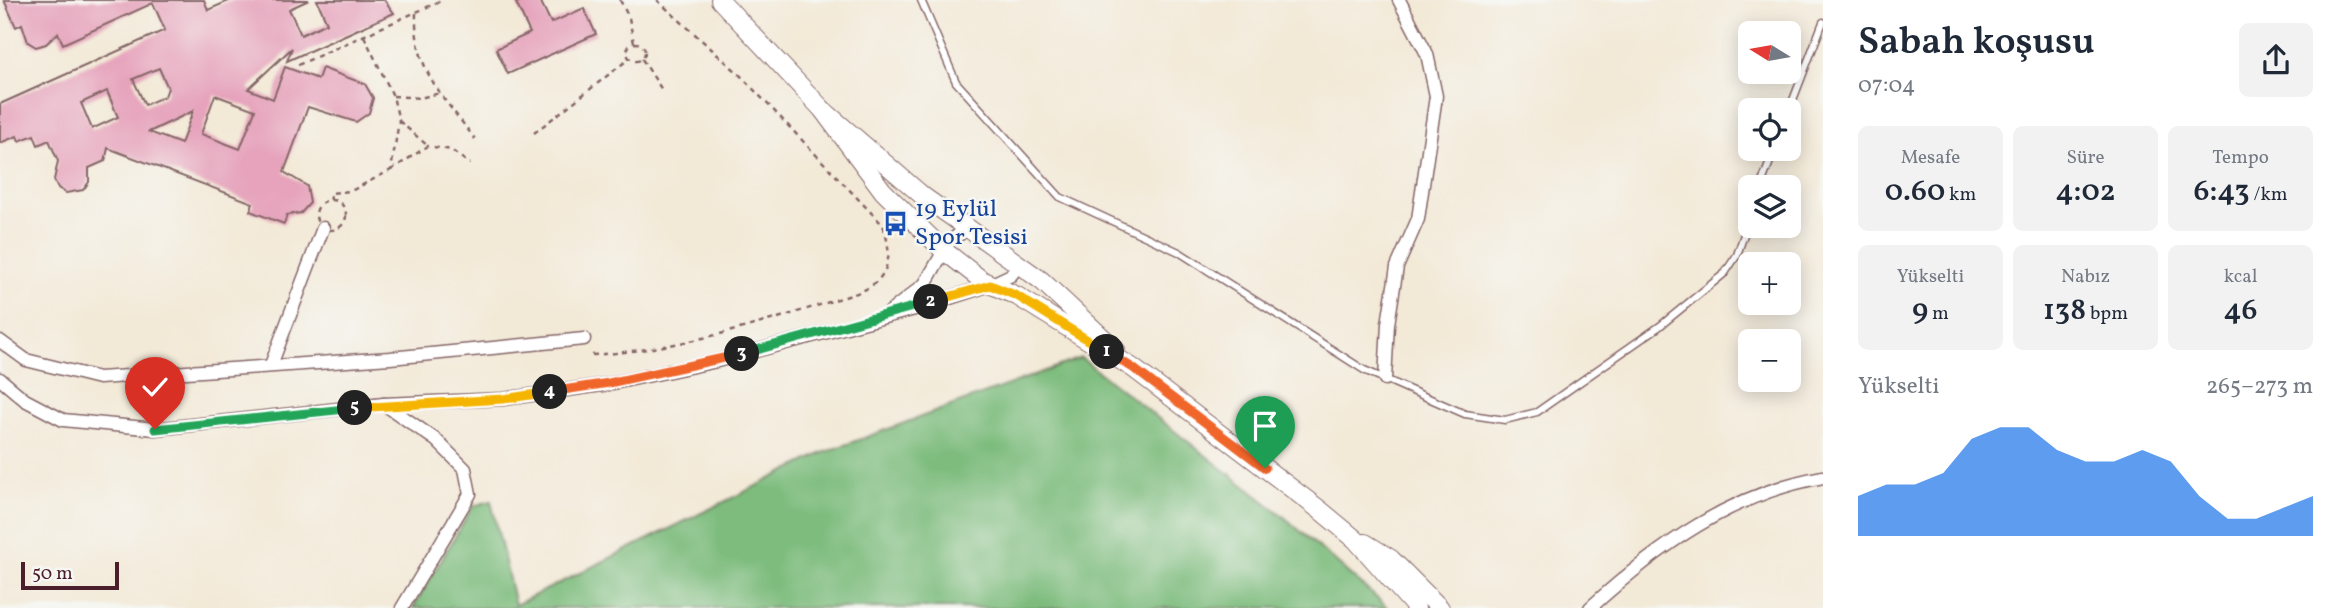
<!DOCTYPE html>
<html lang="tr">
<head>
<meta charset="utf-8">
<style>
	body { margin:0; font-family:Vollkorn,serif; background:#f2f2f3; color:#1f2937; height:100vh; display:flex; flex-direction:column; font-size:26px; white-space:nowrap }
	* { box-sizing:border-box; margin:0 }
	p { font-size:23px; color:#747a83 }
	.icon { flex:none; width:38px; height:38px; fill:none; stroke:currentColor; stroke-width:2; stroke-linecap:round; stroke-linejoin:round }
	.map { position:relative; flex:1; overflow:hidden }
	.details { display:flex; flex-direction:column; background:#fff; width:525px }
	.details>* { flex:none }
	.needle { width:46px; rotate:281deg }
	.buttons { position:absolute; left:1738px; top:21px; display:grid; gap:14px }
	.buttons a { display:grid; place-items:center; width:63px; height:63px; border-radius:10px; background:#fff; box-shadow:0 4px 18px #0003; font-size:35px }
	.scale { position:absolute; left:21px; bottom:18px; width:98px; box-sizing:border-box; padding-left:7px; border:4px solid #4a1f2b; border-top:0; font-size:19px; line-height:24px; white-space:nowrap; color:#4a1f2b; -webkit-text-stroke:5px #f6f6f2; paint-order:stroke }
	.pin { position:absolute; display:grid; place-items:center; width:60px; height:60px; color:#fff; margin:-72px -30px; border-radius:50% 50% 50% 0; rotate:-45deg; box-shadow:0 0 7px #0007 }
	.pin .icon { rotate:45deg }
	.km { position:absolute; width:35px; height:35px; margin:-18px; border-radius:50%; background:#222; color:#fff; font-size:19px; line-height:35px; text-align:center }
	.round { display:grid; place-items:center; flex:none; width:74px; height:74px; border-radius:10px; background:#f2f2f3 }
	.overview { display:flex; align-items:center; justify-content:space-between; height:119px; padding:0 35px }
	h1 { font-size:38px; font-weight:600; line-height:52px }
	.figures { display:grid; grid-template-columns:repeat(3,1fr); gap:10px; height:119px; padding:7px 35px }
	.figures div { display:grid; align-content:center; border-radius:10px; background:#f2f2f3; text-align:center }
	.figures b { font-size:30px; font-weight:600 }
	.figures small { font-size:19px; font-weight:400 }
	.figures p { font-size:19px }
	.chart { height:196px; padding:14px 35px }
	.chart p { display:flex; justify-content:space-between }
	.chart svg { width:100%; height:126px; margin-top:7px; fill:#1a73e8; opacity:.7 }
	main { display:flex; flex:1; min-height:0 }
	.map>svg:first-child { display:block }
	.forest { fill:#7dbc7d; stroke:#646e54; stroke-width:2 }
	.building { fill:#e6a3bb; fill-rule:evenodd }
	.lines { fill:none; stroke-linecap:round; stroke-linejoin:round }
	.lane-casing { stroke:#856667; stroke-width:9 }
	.street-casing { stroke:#856667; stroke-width:15 }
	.secondary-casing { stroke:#856667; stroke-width:20 }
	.path { stroke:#856667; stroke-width:2.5; stroke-dasharray:5 5; stroke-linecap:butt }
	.lane { stroke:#fff; stroke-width:6 }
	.street { stroke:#fff; stroke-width:12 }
	.secondary { stroke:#fff; stroke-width:18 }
	.split-1-casing { stroke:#fff; stroke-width:14 }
	.split-2-casing { stroke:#fff; stroke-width:14 }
	.split-3-casing { stroke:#fff; stroke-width:14 }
	.split-4-casing { stroke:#fff; stroke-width:14 }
	.split-5-casing { stroke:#fff; stroke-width:14 }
	.split-6-casing { stroke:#fff; stroke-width:14 }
	.split-1 { stroke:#f0652b; stroke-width:9 }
	.split-2 { stroke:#f5b400; stroke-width:9 }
	.split-3 { stroke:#22a559; stroke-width:9 }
	.split-4 { stroke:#f0652b; stroke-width:9 }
	.split-5 { stroke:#f5b400; stroke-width:9 }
	.split-6 { stroke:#22a559; stroke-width:9 }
	.labels { text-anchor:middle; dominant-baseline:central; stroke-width:5; stroke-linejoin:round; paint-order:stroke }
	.transit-label { font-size:24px; fill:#164399; stroke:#f6f6f2; text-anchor:start }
</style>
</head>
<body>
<main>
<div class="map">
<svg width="1823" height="608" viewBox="0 0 1823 608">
	<rect width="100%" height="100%" fill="#f6f6f2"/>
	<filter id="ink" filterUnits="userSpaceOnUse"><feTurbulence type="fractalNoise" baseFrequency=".0143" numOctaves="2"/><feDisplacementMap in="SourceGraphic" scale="14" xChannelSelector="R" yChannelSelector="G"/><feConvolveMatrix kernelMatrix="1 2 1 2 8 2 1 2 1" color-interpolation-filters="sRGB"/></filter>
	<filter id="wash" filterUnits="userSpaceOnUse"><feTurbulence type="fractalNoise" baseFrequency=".00686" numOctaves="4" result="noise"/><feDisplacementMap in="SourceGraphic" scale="28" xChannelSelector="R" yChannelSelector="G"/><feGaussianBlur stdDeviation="1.57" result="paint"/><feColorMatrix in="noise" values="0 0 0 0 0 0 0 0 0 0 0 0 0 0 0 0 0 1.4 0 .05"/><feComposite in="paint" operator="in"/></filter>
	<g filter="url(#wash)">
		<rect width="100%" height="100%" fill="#f3e9d7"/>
		<path class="forest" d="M1081,358l201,157 106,93h-975l60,-102 18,-5 24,104 308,-152z"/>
		<g id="blocks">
			<g class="building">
				<path d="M4,0h200l4,10 23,-10h78l-20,9 12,26 26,-12 -10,-23h67l10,13 -107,48 5,-13 -44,41 25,10 12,-32 33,12 4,-11 43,16 8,14 -4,15 -13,9 -48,-15 -24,65 23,14 3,17 -9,10 -14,2 -3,9 -34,-13 3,-8 -145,-55 -3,13 -16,7v14l-6,8 -17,3 -8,-5 -4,-8 4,-19 -9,-21 -11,5 -4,-10 -15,6 -2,-5 -17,7v-39l165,-74 -12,-27 -90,41 -5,-11 -12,11 -10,3 -8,-5 -6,-18 -6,3zM159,68l9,20 -3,8 -20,9 -12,-26zM107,91l11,26 -26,12 -11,-26zM215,95l40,15 -15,39 -39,-15zM193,111l-12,33 -32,-12z"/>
				<path d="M524,0h16l11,23 33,-15 12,26 -88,40 -12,-25 34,-16 -14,-30z"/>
			</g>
		</g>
	</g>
	<g filter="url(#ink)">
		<use href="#blocks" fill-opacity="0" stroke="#856667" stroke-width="2"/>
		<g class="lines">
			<defs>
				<g id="lane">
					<path d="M921,0l35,82 104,115 119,55 185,118 101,44 40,6 32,-8 123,-86 65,-53 12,-18 13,-38"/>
					<path d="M1788,113l35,-91"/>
					<path d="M1760,187l15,-38"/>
				</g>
				<g id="street">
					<path d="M890,312l35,-28 24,-42 20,-15"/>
					<path d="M0,341l26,19 73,18 291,-20 194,-19"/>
					<path d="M271,365l52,-137"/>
					<path d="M0,379l25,21 38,20 92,9 229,-25 119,-5 106,-15 108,-23 198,-52 75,-24 21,-10 9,-11"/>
					<path d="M1385,379l3,-55 9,-57 21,-48 18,-123 -9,-42 -28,-54"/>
					<path d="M384,404l52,36 29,29 5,25 -68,114"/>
					<path d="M1590,608c68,-62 142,-115 233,-131"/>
				</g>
				<g id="secondary">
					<path d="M720,0l102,109 102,88 118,84 74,69"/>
					<path d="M822,109l61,82 60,59 40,31 34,15 116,72 187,142 35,29 61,69"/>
					<path d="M1365,543l26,16 49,49"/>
				</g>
			</defs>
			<use href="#lane" class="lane-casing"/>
			<use href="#street" class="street-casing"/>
			<use href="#secondary" class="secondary-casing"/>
			<g class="path">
				<path d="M620,0l9,18 5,25"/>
				<path d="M416,13c-2,58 26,82 59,126"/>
				<circle cx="636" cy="52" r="9"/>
				<path d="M642,59l20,31"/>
				<path d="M298,65l145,-65"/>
				<path d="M393,96l27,2 20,-5"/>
				<path d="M399,121l29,25"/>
				<path d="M534,133l96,-75"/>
				<path d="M391,170l37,-24 23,4 19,14"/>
				<circle cx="331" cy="215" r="15"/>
				<path d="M331,200l-1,-7 21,-2 40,-21 8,-49 -6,-25 -29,-60"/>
				<path d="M592,355c80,-5 160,-28 237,-53 16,-6 37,-9 49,-22 15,-16 11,-36 5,-55l-146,-153 -80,-72"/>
			</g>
			<use href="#lane" class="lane"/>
			<use href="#street" class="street"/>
			<use href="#secondary" class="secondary"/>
		</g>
	</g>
	<g class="lines" filter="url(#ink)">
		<defs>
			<path id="split-1" d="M1107,352l26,16 132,100"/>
			<path id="split-2" d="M931,302l59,-17 27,11 90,56"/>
			<path id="split-3" d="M742,354l189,-52"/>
			<path id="split-4" d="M550,392l59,-9 133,-29"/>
			<path id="split-5" d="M355,408l148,-9 47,-7"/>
			<path id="split-6" d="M155,429l200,-21"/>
		</defs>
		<use href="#split-1" class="split-1-casing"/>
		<use href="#split-2" class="split-2-casing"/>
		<use href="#split-3" class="split-3-casing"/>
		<use href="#split-4" class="split-4-casing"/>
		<use href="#split-5" class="split-5-casing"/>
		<use href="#split-6" class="split-6-casing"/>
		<use href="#split-1" class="split-1"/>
		<use href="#split-2" class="split-2"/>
		<use href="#split-3" class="split-3"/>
		<use href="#split-4" class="split-4"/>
		<use href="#split-5" class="split-5"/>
		<use href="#split-6" class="split-6"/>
	</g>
	<defs>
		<symbol id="bus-bare" viewBox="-9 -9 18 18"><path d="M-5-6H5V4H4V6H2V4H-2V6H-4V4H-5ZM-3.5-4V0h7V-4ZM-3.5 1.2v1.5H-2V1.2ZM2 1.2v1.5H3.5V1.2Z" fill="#1a4fb4" stroke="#f6f6f2" stroke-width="2.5" paint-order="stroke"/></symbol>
	</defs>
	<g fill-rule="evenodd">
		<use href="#bus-bare" x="878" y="206" width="35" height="35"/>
	</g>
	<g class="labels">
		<g class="transit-label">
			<text x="915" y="210">19 Eylül<tspan x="915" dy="28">Spor Tesisi</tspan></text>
		</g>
	</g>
</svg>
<div class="buttons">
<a><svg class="needle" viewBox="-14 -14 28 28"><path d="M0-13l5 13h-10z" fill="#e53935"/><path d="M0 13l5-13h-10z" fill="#747a83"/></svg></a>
<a><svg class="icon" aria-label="locate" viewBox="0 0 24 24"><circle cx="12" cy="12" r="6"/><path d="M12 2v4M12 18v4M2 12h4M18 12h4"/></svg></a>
<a><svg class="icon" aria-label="layers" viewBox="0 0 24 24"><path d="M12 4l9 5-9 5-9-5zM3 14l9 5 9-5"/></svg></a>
<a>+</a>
<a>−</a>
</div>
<div class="scale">50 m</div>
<div class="pin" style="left:1265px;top:468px;background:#1e9e55"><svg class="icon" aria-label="arrive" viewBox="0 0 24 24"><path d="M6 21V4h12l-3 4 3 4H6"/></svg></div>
<div class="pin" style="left:155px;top:429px;background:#d93025"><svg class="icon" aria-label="check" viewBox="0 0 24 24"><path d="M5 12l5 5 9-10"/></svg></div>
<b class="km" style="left:1107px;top:352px">1</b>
<b class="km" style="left:931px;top:302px">2</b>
<b class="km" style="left:742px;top:354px">3</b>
<b class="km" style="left:550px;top:392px">4</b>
<b class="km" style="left:355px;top:408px">5</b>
</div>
<section class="details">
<div class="overview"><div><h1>Sabah koşusu</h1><p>07:04</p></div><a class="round"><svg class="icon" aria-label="share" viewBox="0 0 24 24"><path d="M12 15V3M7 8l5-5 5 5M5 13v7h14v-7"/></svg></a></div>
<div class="figures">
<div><p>Mesafe</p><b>0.60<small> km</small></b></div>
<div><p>Süre</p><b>4:02</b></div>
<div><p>Tempo</p><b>6:43<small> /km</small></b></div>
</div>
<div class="figures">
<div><p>Yükselti</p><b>9<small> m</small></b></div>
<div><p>Nabız</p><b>138<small> bpm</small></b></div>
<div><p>kcal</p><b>46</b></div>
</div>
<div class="chart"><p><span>Yükselti</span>265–273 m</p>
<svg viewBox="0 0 160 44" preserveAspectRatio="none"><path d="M0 44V30L10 26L20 26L30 22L40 10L50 6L60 6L70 14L80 18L90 18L100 14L110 18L120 30L130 38L140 38L150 34L160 30V44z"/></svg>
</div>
</section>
</main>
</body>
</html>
